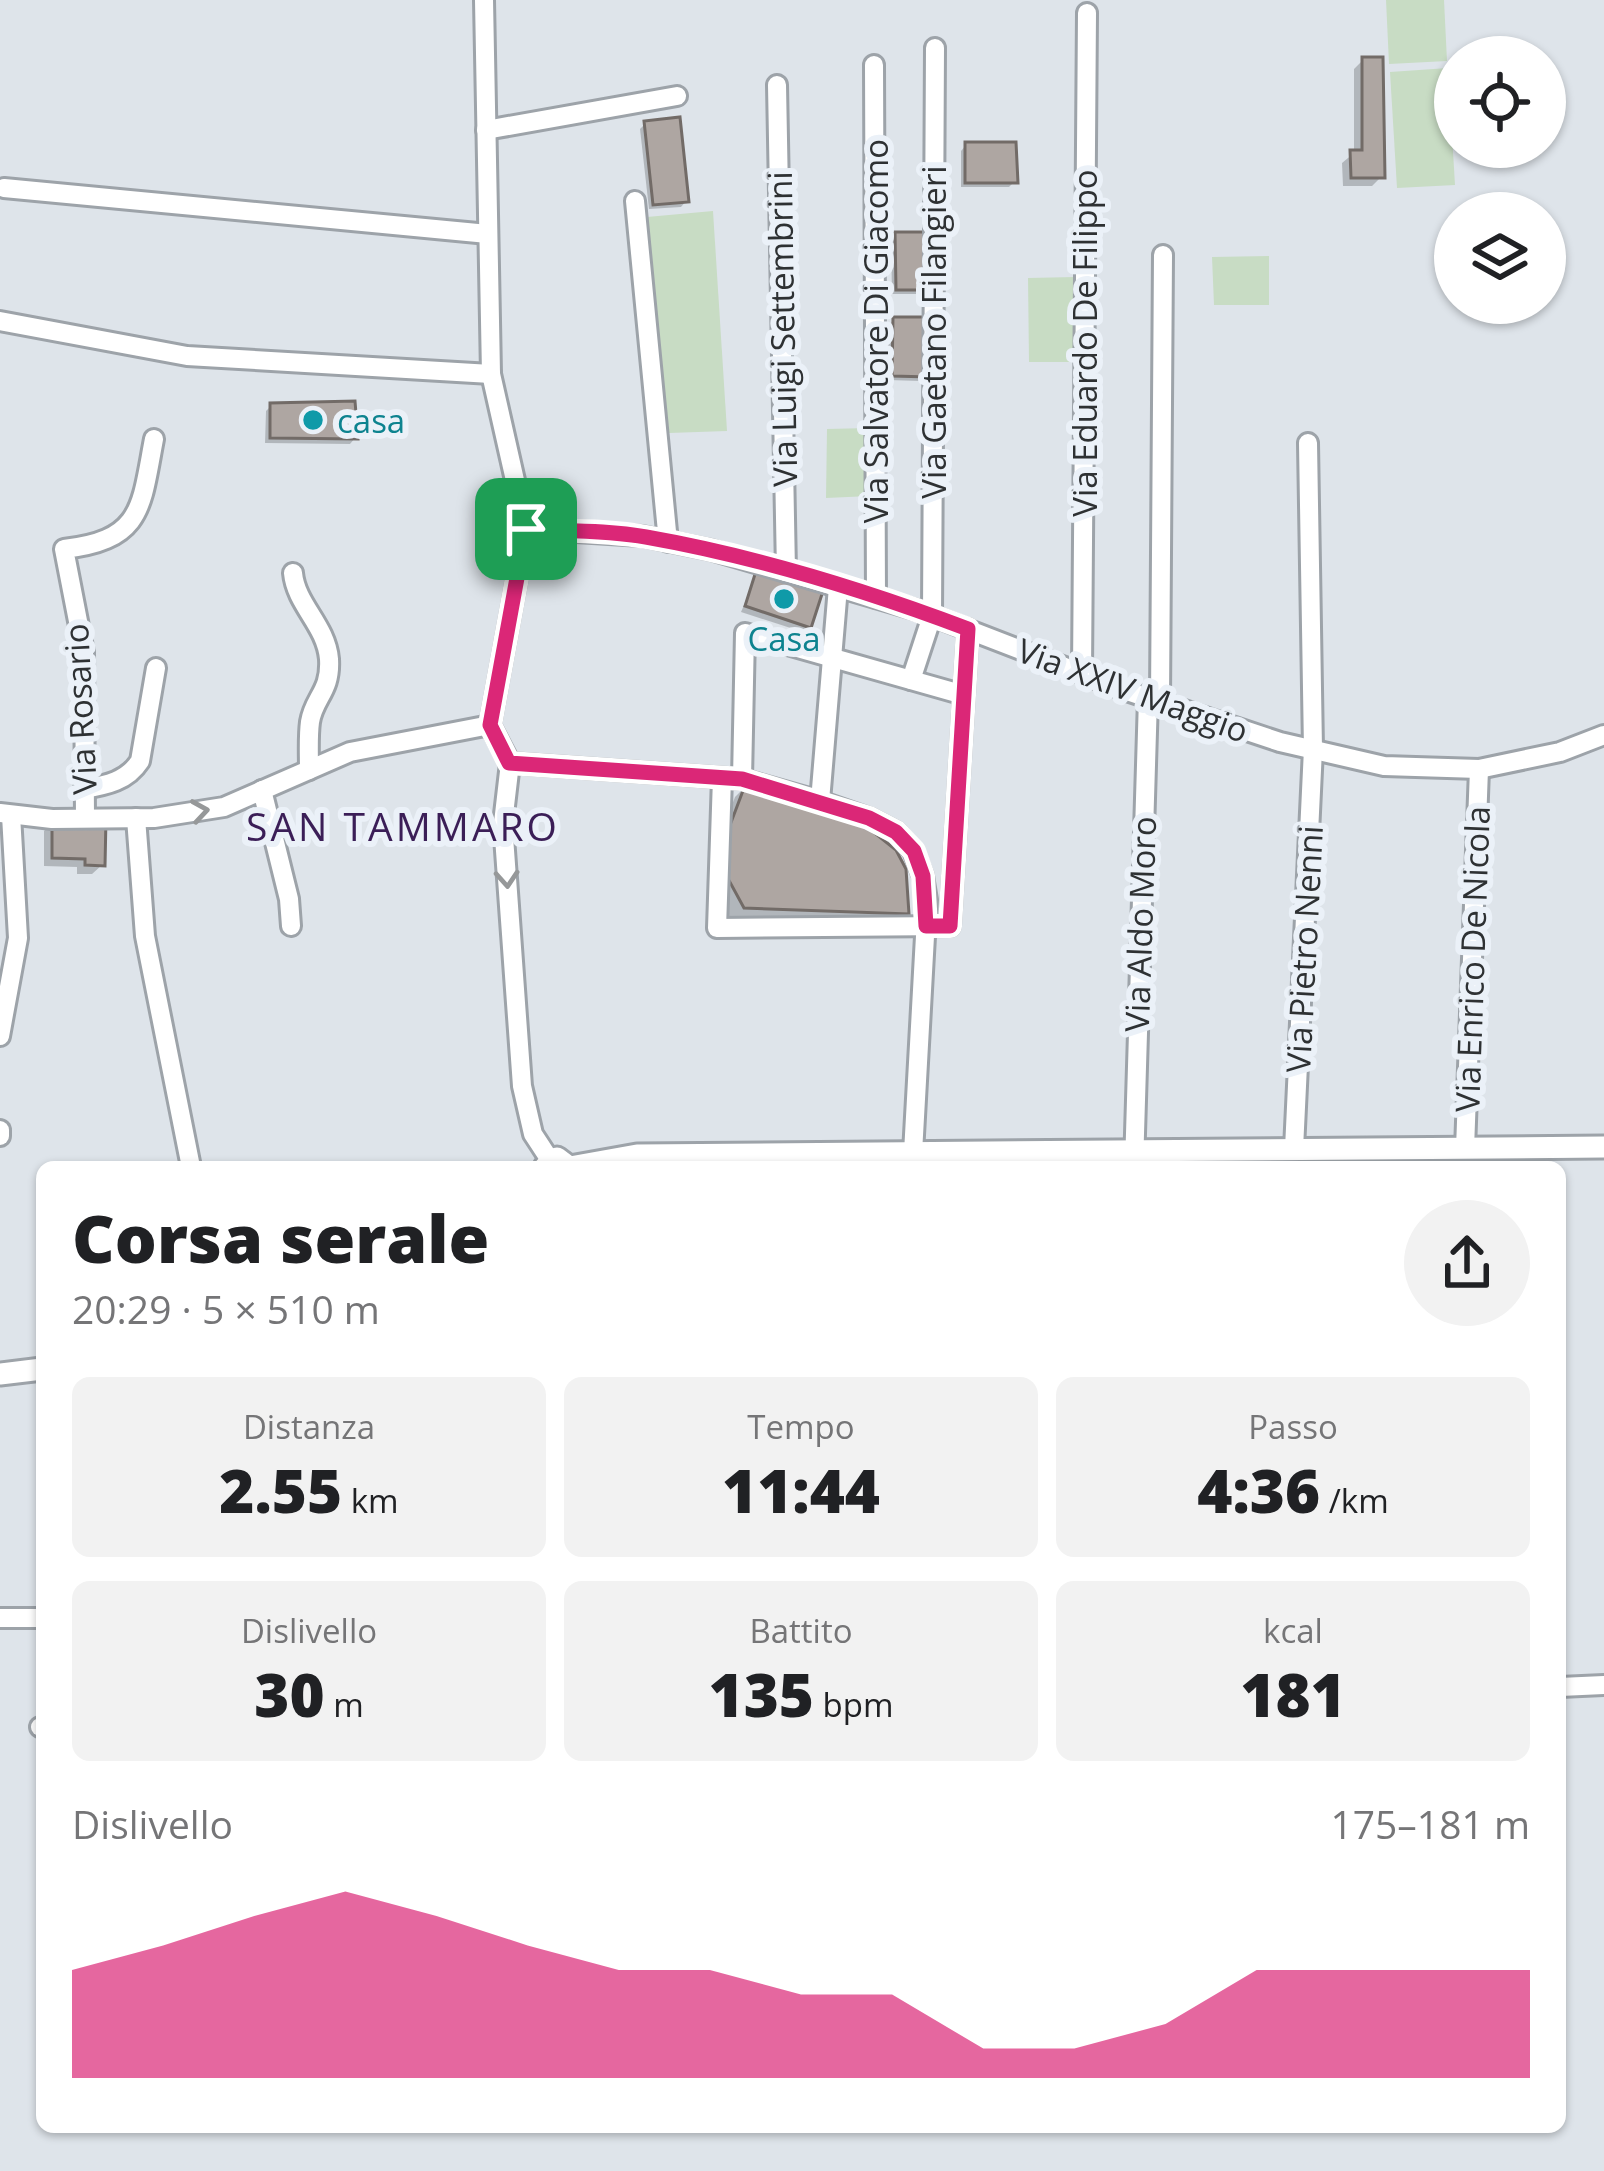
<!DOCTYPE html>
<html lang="it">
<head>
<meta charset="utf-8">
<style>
	body { margin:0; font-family:"Open Sans",sans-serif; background:#f2f2f2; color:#202124; height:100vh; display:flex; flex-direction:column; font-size:45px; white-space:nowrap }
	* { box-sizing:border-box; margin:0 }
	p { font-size:39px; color:#757577 }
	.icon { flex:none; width:66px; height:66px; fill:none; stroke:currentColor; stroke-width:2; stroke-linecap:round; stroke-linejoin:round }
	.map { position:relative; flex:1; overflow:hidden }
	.panel { position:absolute; left:36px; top:1161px; width:1530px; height:972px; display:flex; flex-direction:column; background:#fff; border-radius:18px; box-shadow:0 3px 9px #0004 }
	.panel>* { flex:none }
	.controls { position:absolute; left:1434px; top:36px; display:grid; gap:24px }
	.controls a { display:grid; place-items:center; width:132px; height:132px; border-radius:50%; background:#fff; box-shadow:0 3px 9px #0004; font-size:60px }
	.pin { position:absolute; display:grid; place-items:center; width:102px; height:102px; color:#fff; margin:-51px; border-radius:24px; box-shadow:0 6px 18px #0006 }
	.round { display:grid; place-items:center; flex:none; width:126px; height:126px; border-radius:63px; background:#f2f2f2 }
	.head { display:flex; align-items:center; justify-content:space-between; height:204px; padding:0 36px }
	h1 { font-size:66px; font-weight:800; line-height:90px }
	.figures { display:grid; grid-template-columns:repeat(3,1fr); gap:18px; height:204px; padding:12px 36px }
	.figures div { display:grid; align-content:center; border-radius:18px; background:#f2f2f2; text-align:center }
	.figures b { font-size:60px; font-weight:800 }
	.figures small { font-size:33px; font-weight:400 }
	.figures p { font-size:33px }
	.chart { height:336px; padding:24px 36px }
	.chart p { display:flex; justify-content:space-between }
	.chart svg { width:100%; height:216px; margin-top:12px; fill:#db2777; opacity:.7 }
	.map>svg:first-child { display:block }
	.green { fill:#c8dcc4 }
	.shadow { fill:#0003 }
	.building { fill:#aea6a2; stroke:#726b67; stroke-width:3 }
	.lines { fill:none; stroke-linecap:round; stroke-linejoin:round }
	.minor-casing { stroke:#9da3a9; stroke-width:24 }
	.tertiary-casing { stroke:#9da3a9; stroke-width:27 }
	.minor { stroke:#fff; stroke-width:18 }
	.tertiary { stroke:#fff; stroke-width:21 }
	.oneway { stroke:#969899 }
	.route-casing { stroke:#fff; stroke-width:24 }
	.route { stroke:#db2777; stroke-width:15 }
	.culture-dot { fill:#0f9aa8; stroke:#ebf1f8; stroke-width:4.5 }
	.labels { text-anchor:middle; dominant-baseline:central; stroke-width:12; stroke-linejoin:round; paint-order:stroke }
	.street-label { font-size:33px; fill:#2e3133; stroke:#ebf1f8 }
	.culture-label { font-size:33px; fill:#0d838f; stroke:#ebf1f8; text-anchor:start }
	.quarter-label { font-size:39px; letter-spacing:3px; fill:#3b1e57; stroke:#ebf1f8 }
</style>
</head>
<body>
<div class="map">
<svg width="1604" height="2171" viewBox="0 0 1604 2171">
	<rect width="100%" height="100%" fill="#dee4ea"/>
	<g class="green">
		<path d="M1386,0h58l3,61 -58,3z"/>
		<path d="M1448,68l7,117 -58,3 -7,-116z"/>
		<path d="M713,211l14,220 -58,2 -22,-216z"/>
		<path d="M1269,256v49h-55l-2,-48z"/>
		<path d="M1075,277l1,85h-47l-1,-84z"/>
		<path d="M869,428l1,68 -44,2 1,-69z"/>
	</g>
	<g class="shadow">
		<path d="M1363,60l19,116 -10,10h-29l-1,-23 12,-10v-84z"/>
		<path d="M645,124l41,77 -5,6 -32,2 -9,-80z"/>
		<path d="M966,145l49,36 -6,6h-48v-36z"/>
		<path d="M896,235l31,54 -5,5h-30l-1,-54z"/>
		<path d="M894,320l33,55 -6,6 -33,-1v-54z"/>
		<path d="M271,406l84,32 -5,6 -85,-1 1,-32z"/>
		<path d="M757,575l51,51 -5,6 -62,-20z"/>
		<path d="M748,784l158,129 -12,12 -163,-5 -17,-31 2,-41 19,-51z"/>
		<path d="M53,821l49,44 -10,9h-15v-7l-33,-1v-35z"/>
	</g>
	<g class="building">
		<path d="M1362,57h21l2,121h-34l-1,-28h12z"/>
		<path d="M680,117l9,85 -36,3 -9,-84z"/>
		<path d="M965,142h51l2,41h-53z"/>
		<path d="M895,232h34l1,58h-34z"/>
		<path d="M893,317h37v60l-38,-1z"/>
		<path d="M355,401l3,38 -88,-1v-35z"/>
		<path d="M756,571l67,20 -12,37 -66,-22z"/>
		<path d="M747,780l117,36 3,11 29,23 10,19 3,45 -165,-6 -18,-33 1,-42z"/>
		<path d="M106,818l-1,48 -20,-1v-6l-33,-1v-39z"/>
	</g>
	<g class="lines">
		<defs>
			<g id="minor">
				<path d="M484,0l7,374 35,155 -36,196 20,38"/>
				<path d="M874,65l2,533"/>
				<path d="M777,85l9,487"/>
				<path d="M486,130l191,-34"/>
				<path d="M4,188l484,46"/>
				<path d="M635,201l33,341"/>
				<path d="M0,321l187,35 304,18"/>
				<path d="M526,529l116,7 69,14 209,61 204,79 156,52 104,24 95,3 81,-17 44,-17"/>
				<path d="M293,573c3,32 33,52 36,86 2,33 -15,38 -19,63 -2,15 -1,32 -1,48"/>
				<path d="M1082,673l5,-660"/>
				<path d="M911,680l21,-64 3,-568"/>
				<path d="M1160,702l3,-447"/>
				<path d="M510,763l232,16 78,22 49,17 27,14 17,19 10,25 4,24 -14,253"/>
				<path d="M510,763l-7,60 19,263 11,48 17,26"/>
				<path d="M722,778l-5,150 233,-2 18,-297"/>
				<path d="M742,779l3,-146 219,62"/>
				<path d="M84,789c23,-4 43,-8 56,-28l16,-93"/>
				<path d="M262,790l27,109 2,27"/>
				<path d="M820,801l18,-214"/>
				<path d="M0,813l52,6 102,-1 70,-11 126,-55 140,-27"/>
				<path d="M85,818l-1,-166 -20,-103c79,-9 77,-42 90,-110"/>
				<path d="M136,818l9,118 46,231"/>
				<path d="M0,1036l18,-98 -7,-123"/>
				<path d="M0,1130v6"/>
				<path d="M1294,1149l19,-400 -5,-306"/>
				<path d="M1465,1149l14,-380"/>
				<path d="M1134,1167l14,-469"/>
				<path d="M0,1618h42"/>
				<path d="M1560,1687l44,-2"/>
				<path d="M40,1727h2"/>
			</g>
			<g id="tertiary">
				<path d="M545,1167l12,-9 12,9"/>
				<path d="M570,1167l67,-12 967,-8"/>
				<path d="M0,1374l42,-5"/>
			</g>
		</defs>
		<use href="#minor" class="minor-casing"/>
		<use href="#tertiary" class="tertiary-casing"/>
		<use href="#minor" class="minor"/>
		<use href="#tertiary" class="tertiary"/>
	</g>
	<defs><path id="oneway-chevron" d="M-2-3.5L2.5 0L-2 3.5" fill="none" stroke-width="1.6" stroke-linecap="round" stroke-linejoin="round" transform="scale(3)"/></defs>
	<g class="oneway">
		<use href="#oneway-chevron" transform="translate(200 811) rotate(-9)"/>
		<use href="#oneway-chevron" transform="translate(507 879) rotate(86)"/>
	</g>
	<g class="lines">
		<defs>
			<path id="route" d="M526,529c39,2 81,1 120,8 108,19 219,53 322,92l-18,297h-24l-3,-50 -9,-25 -18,-19 -27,-14 -127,-39 -233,-16 -19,-38z"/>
		</defs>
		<use href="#route" class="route-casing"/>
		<use href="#route" class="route"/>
	</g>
	<g class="culture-dot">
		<circle cx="313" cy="420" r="12"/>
		<circle cx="784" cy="599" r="12"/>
	</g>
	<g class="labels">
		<g class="street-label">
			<text transform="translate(782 329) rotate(-91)">Via Luigi Settembrini</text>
			<text transform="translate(875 331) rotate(-90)">Via Salvatore Di Giacomo</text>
			<text transform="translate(933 332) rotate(-90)">Via Gaetano Filangieri</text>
			<text transform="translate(1084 343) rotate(-90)">Via Eduardo De Filippo</text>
			<text transform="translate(1133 690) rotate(20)">Via XXIV Maggio</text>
			<text transform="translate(80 709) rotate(-93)">Via Rosario</text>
			<text transform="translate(1140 924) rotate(-88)">Via Aldo Moro</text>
			<text transform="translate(1304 949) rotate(-87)">Via Pietro Nenni</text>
			<text transform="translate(1472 959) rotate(-88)">Via Enrico De Nicola</text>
		</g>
		<g class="culture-label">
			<text x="337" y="420">casa</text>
			<text x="784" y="638" text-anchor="middle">Casa</text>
		</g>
		<g class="quarter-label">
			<text x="403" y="825">SAN TAMMARO</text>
		</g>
	</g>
</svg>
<div class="controls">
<a><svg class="icon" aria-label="locate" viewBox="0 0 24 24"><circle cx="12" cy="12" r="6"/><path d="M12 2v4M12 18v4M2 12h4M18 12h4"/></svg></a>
<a><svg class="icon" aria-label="layers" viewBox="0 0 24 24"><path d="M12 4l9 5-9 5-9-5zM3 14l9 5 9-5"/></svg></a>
</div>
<div class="pin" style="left:526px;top:529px;background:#1e9e55"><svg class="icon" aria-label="arrive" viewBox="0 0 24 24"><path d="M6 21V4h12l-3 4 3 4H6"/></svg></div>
<section class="panel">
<div class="head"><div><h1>Corsa serale</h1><p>20:29 · 5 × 510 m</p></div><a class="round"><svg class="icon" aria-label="share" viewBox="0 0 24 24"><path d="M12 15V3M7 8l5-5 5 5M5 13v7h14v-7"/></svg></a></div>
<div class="figures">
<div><p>Distanza</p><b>2.55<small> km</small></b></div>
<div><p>Tempo</p><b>11:44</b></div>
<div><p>Passo</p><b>4:36<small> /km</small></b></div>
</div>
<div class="figures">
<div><p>Dislivello</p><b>30<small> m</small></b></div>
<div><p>Battito</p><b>135<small> bpm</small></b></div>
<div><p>kcal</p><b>181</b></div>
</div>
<div class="chart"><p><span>Dislivello</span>175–181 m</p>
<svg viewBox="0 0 160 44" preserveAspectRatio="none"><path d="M0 44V22L10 17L20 11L30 6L40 11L50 17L60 22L70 22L80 27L90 27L100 38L110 38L120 33L130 22L140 22L150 22L160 22V44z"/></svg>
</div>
</section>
</div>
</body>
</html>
